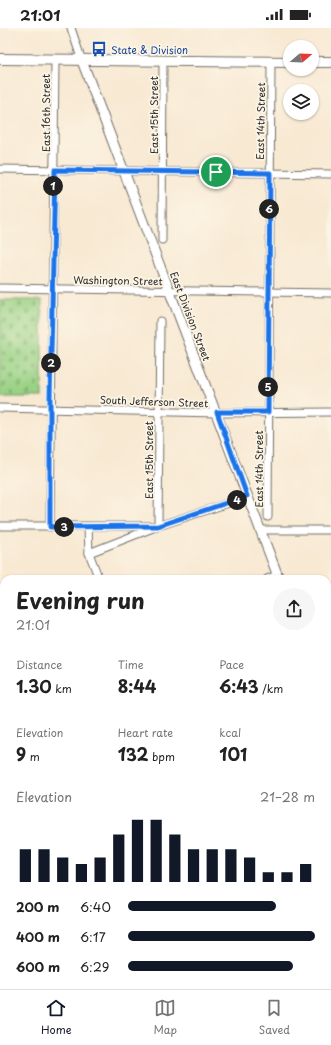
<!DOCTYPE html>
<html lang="en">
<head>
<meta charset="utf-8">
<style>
	body { margin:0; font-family:"Playpen Sans",sans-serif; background:#f6f6f6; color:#222; height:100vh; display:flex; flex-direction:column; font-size:15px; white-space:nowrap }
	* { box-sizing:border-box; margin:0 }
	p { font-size:13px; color:#767676 }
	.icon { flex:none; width:22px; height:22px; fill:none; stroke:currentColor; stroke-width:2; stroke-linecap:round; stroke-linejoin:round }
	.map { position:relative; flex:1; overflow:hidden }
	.panel { position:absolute; left:0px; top:547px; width:331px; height:414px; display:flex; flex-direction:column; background:#fff; border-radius:12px 12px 0 0; box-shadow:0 1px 3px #0004 }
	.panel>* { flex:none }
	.needle { width:26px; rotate:71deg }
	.controls { position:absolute; left:283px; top:12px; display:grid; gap:8px }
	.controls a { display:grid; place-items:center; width:36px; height:36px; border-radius:50%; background:#fff; box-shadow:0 1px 3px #0004; font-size:20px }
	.pin { position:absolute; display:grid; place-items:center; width:34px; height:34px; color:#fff; margin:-17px; border:2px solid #fff; border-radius:50%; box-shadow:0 1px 4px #0007 }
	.km { position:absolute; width:20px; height:20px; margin:-10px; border-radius:50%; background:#222; color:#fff; font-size:11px; line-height:20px; text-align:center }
	.round { display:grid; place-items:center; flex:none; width:42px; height:42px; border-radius:21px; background:#f6f6f6 }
	.overview { display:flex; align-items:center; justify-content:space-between; height:68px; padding:0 16px }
	h1 { font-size:22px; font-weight:700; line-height:30px }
	.figures { display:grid; grid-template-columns:repeat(3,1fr); gap:6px; height:68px; padding:4px 16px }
	.figures div { display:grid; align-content:center }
	.figures b { font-size:17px; font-weight:700 }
	.figures small { font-size:11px; font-weight:400 }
	.figures p { font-size:11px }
	.chart { height:112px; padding:8px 16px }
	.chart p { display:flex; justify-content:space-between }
	.chart svg { width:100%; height:72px; margin-top:4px; stroke:#111827; stroke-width:6 }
	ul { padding:0 16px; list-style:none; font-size:13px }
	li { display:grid; grid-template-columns:64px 48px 1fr; align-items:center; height:30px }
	li i { height:10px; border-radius:5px; background:#111827 }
	.status { display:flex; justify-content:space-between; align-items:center; height:28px; padding:0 20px; background:#fff; direction:ltr }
	.status svg { height:11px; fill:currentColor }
	.dock { display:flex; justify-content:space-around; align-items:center; height:56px; border-top:1px solid #e0e0e0; background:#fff; font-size:11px; color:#767676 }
	.dock a { display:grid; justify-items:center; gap:2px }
	.dock .current { color:#111827 }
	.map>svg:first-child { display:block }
	.cemetery { fill:url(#cemetery-stones); stroke:#627e58 }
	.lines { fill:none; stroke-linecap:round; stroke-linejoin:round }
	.street-casing { stroke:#736e66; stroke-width:9 }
	.secondary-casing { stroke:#736e66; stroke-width:11 }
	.primary-casing { stroke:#736e66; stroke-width:12 }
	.street { stroke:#fff; stroke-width:7 }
	.secondary { stroke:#fff; stroke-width:9 }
	.primary { stroke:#fff; stroke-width:10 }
	.route-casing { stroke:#fff; stroke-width:8 }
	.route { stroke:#1a73e8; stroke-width:5 }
	.labels { text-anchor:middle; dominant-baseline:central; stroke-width:3.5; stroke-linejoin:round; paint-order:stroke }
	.transit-label { font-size:10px; fill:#164399; stroke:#fcf5e5; text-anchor:start }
	.street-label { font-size:10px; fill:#2b2b2b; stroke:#fcf5e5 }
</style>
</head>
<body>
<div class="status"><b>21:01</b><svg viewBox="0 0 49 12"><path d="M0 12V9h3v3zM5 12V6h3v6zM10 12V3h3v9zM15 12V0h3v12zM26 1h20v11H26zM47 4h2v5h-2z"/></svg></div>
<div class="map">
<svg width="331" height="961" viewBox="0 0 331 961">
	<defs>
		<pattern id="cemetery-stones" width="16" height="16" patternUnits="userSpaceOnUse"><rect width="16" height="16" fill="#99d284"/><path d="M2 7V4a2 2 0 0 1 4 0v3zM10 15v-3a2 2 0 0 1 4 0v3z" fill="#84b472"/></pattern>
	</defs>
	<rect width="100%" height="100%" fill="#fcf5e5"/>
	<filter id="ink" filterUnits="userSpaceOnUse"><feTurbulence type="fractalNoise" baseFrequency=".025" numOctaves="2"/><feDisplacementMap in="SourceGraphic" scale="8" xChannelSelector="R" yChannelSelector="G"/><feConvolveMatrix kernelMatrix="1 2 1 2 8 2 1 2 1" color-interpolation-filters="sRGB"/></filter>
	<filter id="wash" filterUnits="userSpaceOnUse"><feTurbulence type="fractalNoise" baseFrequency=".012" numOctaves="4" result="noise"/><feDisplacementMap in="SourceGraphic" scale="16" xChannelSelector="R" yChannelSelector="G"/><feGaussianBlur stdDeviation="0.9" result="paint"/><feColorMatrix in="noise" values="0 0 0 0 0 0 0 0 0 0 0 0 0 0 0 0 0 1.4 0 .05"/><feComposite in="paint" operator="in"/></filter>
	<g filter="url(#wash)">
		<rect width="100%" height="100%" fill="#f8e9d3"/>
		<rect class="cemetery" x="0" y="272" width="42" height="97"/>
	</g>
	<g filter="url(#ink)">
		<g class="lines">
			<defs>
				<g id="street">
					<path d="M71,0l11,33"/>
					<path d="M0,141l331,5"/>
					<path d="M162,212l1,-179"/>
					<path d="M0,260l331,5"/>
					<path d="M0,380l217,5 114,-1"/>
					<path d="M268,489l3,-455"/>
					<path d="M0,498h158l2,-205"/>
					<path d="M50,499l5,-467"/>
					<path d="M88,499l1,26 10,26"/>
					<path d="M261,502h70"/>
					<path d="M89,525l69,-27 89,-29"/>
					<path d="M267,551l10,-4"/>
					<path d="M0,649l4,-1"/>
					<path d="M327,718l4,-1"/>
					<path d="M0,768l4,11"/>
					<path d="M0,787l4,-2"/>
					<path d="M327,811l4,-1"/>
					<path d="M327,909l4,-2"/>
					<path d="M0,932l4,-1"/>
					<path d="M327,935l4,11"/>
					<path d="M0,953l6,8"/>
					<path d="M239,957l2,4"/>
					<path d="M183,961l12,-4"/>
				</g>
				<g id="secondary">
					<path d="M82,33c65,173 132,345 197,518"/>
					<path d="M327,679l4,10"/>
				</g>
				<g id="primary">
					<path d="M0,31l290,3"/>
					<path d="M312,34h19"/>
				</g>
			</defs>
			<use href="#street" class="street-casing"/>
			<use href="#secondary" class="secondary-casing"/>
			<use href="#primary" class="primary-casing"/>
			<use href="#street" class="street"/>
			<use href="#secondary" class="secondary"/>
			<use href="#primary" class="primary"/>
		</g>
	</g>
	<g class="lines" filter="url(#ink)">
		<defs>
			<path id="route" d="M55,142l215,3 -2,239h-51l30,84 -89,30 -108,1v-129z"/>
		</defs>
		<use href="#route" class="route-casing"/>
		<use href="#route" class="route"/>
	</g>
	<defs>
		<symbol id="bus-bare" viewBox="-9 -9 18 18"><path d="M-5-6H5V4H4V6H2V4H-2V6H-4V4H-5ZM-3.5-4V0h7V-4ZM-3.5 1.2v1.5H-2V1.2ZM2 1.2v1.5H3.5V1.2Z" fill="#1a4fb4" stroke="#fcf5e5" stroke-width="2.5" paint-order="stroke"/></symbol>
	</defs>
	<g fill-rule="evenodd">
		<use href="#bus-bare" x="88" y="10" width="22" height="22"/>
	</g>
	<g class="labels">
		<g class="transit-label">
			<text x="111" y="21">State &amp; Division</text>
		</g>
		<g class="street-label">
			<text transform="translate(45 85) rotate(-90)">East 16th Street</text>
			<text transform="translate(153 87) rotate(-90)">East 15th Street</text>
			<text transform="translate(260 93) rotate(-89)">East 14th Street</text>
			<text transform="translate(118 252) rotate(1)">Washington Street</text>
			<text transform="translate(191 288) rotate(69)">East Division Street</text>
			<text transform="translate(154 373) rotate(2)">South Jefferson Street</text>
			<text transform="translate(148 432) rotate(-90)">East 15th Street</text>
			<text transform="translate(258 441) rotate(-90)">East 14th Street</text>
		</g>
	</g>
</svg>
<div class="controls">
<a><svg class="needle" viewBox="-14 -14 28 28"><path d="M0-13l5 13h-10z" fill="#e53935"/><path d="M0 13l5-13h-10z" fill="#767676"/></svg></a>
<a><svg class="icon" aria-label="layers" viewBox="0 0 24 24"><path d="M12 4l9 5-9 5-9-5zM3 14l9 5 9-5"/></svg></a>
</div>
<div class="pin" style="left:216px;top:144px;background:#1e9e55"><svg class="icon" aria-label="arrive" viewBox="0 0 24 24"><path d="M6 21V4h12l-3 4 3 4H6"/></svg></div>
<b class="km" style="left:53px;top:158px">1</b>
<b class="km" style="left:51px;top:335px">2</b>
<b class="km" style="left:64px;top:499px">3</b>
<b class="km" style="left:237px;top:472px">4</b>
<b class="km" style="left:268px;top:359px">5</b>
<b class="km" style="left:269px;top:181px">6</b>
<section class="panel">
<div class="overview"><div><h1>Evening run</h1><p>21:01</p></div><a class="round"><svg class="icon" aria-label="share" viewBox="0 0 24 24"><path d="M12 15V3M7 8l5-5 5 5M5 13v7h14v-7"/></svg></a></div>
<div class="figures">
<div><p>Distance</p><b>1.30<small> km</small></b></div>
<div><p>Time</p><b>8:44</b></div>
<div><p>Pace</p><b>6:43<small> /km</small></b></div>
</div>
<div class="figures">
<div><p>Elevation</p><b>9<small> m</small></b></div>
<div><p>Heart rate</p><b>132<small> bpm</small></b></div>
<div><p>kcal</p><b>101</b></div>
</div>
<div class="chart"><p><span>Elevation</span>21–28 m</p>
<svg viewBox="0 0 160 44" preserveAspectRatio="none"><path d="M5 44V24M15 44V24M25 44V29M35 44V33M45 44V29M55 44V15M65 44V6M75 44V6M85 44V15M95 44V24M105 44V24M115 44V24M125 44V29M135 44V38M145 44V38M155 44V33"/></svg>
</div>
<ul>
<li><b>200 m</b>6:40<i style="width:79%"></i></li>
<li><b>400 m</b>6:17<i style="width:100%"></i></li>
<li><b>600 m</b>6:29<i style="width:88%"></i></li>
</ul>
</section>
</div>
<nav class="dock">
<a class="current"><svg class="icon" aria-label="home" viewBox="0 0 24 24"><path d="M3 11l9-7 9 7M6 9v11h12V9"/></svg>Home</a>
<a><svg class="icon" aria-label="map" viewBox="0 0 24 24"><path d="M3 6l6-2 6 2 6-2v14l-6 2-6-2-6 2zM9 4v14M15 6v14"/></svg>Map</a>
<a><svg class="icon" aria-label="saved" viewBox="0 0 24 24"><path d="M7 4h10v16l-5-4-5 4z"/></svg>Saved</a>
</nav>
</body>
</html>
